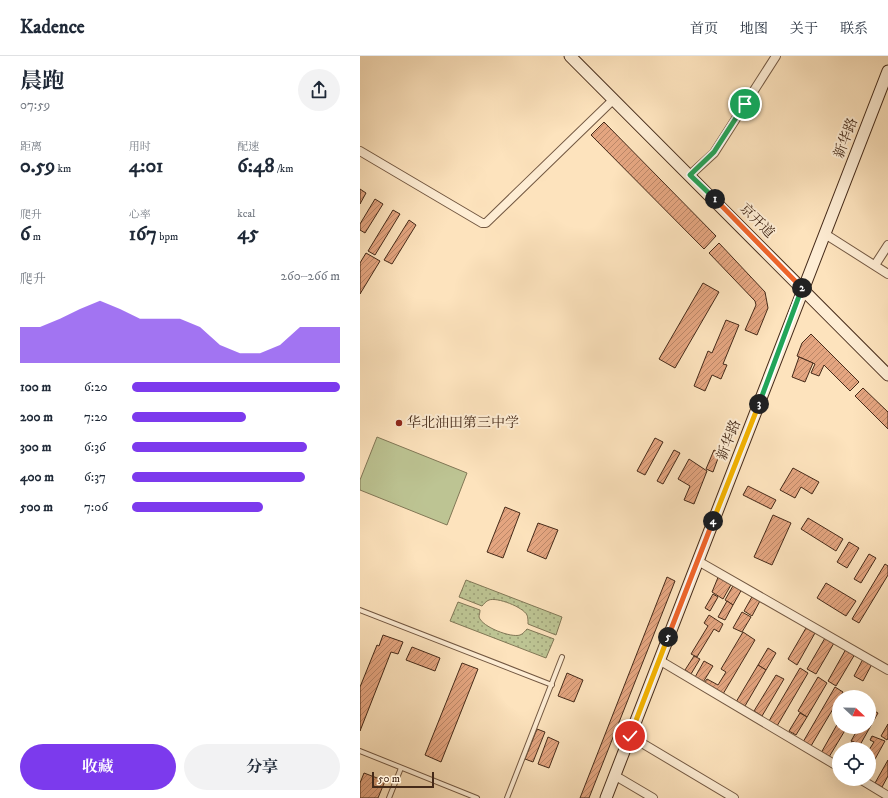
<!DOCTYPE html>
<html lang="zh">
<head>
<meta charset="utf-8">
<style>
	body { margin:0; font-family:"IM FELL DW Pica","Noto Serif SC",serif; background:#f2f2f3; color:#1f2937; height:100vh; display:flex; flex-direction:column; font-size:15px; white-space:nowrap }
	* { box-sizing:border-box; margin:0 }
	p { font-size:13px; color:#747a83 }
	.icon { flex:none; width:22px; height:22px; fill:none; stroke:currentColor; stroke-width:2; stroke-linecap:round; stroke-linejoin:round }
	.map { position:relative; flex:1; overflow:hidden }
	.panel { display:flex; flex-direction:column; background:#fff; width:360px }
	.panel>* { flex:none }
	.needle { width:26px; rotate:112deg }
	.controls { position:absolute; left:472px; top:634px; display:grid; gap:8px }
	.controls a { display:grid; place-items:center; width:44px; height:44px; border-radius:50%; background:#fff; box-shadow:0 4px 16px #0002; font-size:20px }
	.scale { position:absolute; left:12px; bottom:10px; width:62px; box-sizing:border-box; padding-left:4px; border:2px solid #452a19; border-top:0; font-size:11px; line-height:14px; white-space:nowrap; color:#452a19; -webkit-text-stroke:3px #feedd4; paint-order:stroke }
	.pin { position:absolute; display:grid; place-items:center; width:34px; height:34px; color:#fff; margin:-17px; border:2px solid #fff; border-radius:50%; box-shadow:0 1px 4px #0007 }
	.km { position:absolute; width:20px; height:20px; margin:-10px; border-radius:50%; background:#222; color:#fff; font-size:11px; line-height:20px; text-align:center }
	.round { display:grid; place-items:center; flex:none; width:42px; height:42px; border-radius:21px; background:#f2f2f3 }
	.summary { display:flex; align-items:center; justify-content:space-between; height:68px; padding:0 20px }
	h1 { font-size:22px; font-weight:700; line-height:30px }
	.metrics { display:grid; grid-template-columns:repeat(3,1fr); gap:6px; height:68px; padding:4px 20px }
	.metrics div { display:grid; align-content:center }
	.metrics b { font-size:20px; font-weight:700 }
	.metrics small { font-size:11px; font-weight:400 }
	.metrics p { font-size:11px }
	.chart { height:112px; padding:8px 20px }
	.chart p { display:flex; justify-content:space-between }
	.chart svg { width:100%; height:72px; margin-top:4px; fill:#7c3aed; opacity:.7 }
	.button { display:flex; gap:8px; margin-top:auto; padding:8px 20px }
	.button a { flex:1; height:46px; border-radius:24px; background:#7c3aed; color:#fff; font-size:16px; font-weight:700; line-height:46px; text-align:center }
	.button a+a { background:#f2f2f3; color:#1f2937 }
	ul { padding:0 20px; list-style:none; font-size:13px }
	li { display:grid; grid-template-columns:64px 48px 1fr; align-items:center; height:30px }
	li i { height:10px; border-radius:5px; background:#7c3aed }
	header { display:flex; align-items:center; gap:24px; box-sizing:border-box; height:56px; padding:0 20px; background:#fff; border-bottom:1px solid #e0e1e3 }
	header strong { font-size:19px }
	nav { display:flex; gap:22px; margin-inline-start:auto; font-size:14px }
	main { display:flex; flex:1; min-height:0 }
	.map>svg:first-child { display:block }
	.grass { fill:url(#grass-dots); stroke:#817756 }
	.garden { fill:#bdc493; stroke:#817756 }
	.building { fill:url(#building-hatch); stroke:#452a19 }
	.lines { fill:none; stroke-linecap:round; stroke-linejoin:round }
	.service-casing { stroke:#735842; stroke-width:6 }
	.minor-casing { stroke:#735842; stroke-width:10 }
	.secondary-casing { stroke:#452a19; stroke-width:13 }
	.service { stroke:#feedd4; stroke-width:4 }
	.minor { stroke:#feedd4; stroke-width:8 }
	.secondary { stroke:#feedd4; stroke-width:11 }
	.split-1-casing { stroke:#fff; stroke-width:8 }
	.split-2-casing { stroke:#fff; stroke-width:8 }
	.split-3-casing { stroke:#fff; stroke-width:8 }
	.split-4-casing { stroke:#fff; stroke-width:8 }
	.split-5-casing { stroke:#fff; stroke-width:8 }
	.split-6-casing { stroke:#fff; stroke-width:8 }
	.split-1 { stroke:#22a559; stroke-width:5 }
	.split-2 { stroke:#f0652b; stroke-width:5 }
	.split-3 { stroke:#22a559; stroke-width:5 }
	.split-4 { stroke:#f5b400; stroke-width:5 }
	.split-5 { stroke:#f0652b; stroke-width:5 }
	.split-6 { stroke:#f5b400; stroke-width:5 }
	.poi-dot { fill:#8f2418; stroke:#feedd4; stroke-width:1.5 }
	.labels { text-anchor:middle; dominant-baseline:central; stroke-width:4; stroke-linejoin:round; paint-order:stroke }
	.street-label { font-size:14px; fill:#452a19; stroke:#feedd4 }
	.poi-label { font-size:14px; fill:#452a19; stroke:#feedd4; text-anchor:start }
</style>
</head>
<body>
<header>
<strong>Kadence</strong>
<nav><a>首页</a><a>地图</a><a>关于</a><a>联系</a></nav>
</header>
<main>
<section class="panel">
<div class="summary"><div><h1>晨跑</h1><p>07:59</p></div><a class="round"><svg class="icon" aria-label="share" viewBox="0 0 24 24"><path d="M12 15V3M7 8l5-5 5 5M5 13v7h14v-7"/></svg></a></div>
<div class="metrics">
<div><p>距离</p><b>0.59<small> km</small></b></div>
<div><p>用时</p><b>4:01</b></div>
<div><p>配速</p><b>6:48<small> /km</small></b></div>
</div>
<div class="metrics">
<div><p>爬升</p><b>6<small> m</small></b></div>
<div><p>心率</p><b>167<small> bpm</small></b></div>
<div><p>kcal</p><b>45</b></div>
</div>
<div class="chart"><p><span>爬升</span>260–266 m</p>
<svg viewBox="0 0 160 44" preserveAspectRatio="none"><path d="M0 44V22L10 22L20 17L30 11L40 6L50 11L60 17L70 17L80 17L90 22L100 33L110 38L120 38L130 33L140 22L150 22L160 22V44z"/></svg>
</div>
<ul>
<li><b>100 m</b>6:20<i style="width:100%"></i></li>
<li><b>200 m</b>7:20<i style="width:55%"></i></li>
<li><b>300 m</b>6:36<i style="width:84%"></i></li>
<li><b>400 m</b>6:37<i style="width:83%"></i></li>
<li><b>500 m</b>7:06<i style="width:63%"></i></li>
</ul>
<div class="button"><a>收藏</a><a>分享</a></div>
</section>
<div class="map">
<svg width="528" height="742" viewBox="0 0 528 742">
	<defs>
		<pattern id="grass-dots" width="8" height="8" patternUnits="userSpaceOnUse"><rect width="8" height="8" fill="#bdc493"/><path d="M2 2h.1M6 6h.1" fill="none" stroke="#9b9f77" stroke-width="1.8" stroke-linecap="round"/></pattern>
		<pattern id="building-hatch" width="6" height="6" patternUnits="userSpaceOnUse"><rect width="6" height="6" fill="#e4a580"/><path d="M-1 1l2-2M0 6l6-6M5 7l2-2" fill="none" stroke="#bb8768"/></pattern>
	</defs>
	<rect width="100%" height="100%" fill="#fde3bd"/>
	<filter id="stains"><feTurbulence type="fractalNoise" baseFrequency=".005" numOctaves="4"/><feColorMatrix values="0 0 0 0 .2 0 0 0 0 .09 0 0 0 0 .02 0 0 0 .5 -.17"/></filter>
	<radialGradient id="worn" r=".72"><stop offset=".6" stop-color="#630" stop-opacity="0"/><stop offset="1" stop-color="#630" stop-opacity=".3"/></radialGradient>
	<g class="grass">
		<path d="M106,524l96,37 -6,18 -28,-11c0,-3 0,-7 -1,-9 -4,-8 -30,-18 -38,-15 -3,1 -5,4 -7,6l-23,-9z"/>
		<path d="M98,546l22,8c0,3 -1,5 -1,7 3,10 32,21 41,18 3,-1 5,-4 7,-6l27,10 -8,19 -96,-37z"/>
	</g>
	<path class="garden" d="M17,381l90,36 -20,52 -87,-35v-10z"/>
	<g class="building">
		<path d="M244,66l112,114 -12,13 -113,-114z"/>
		<path d="M0,133l6,4 -6,11z"/>
		<path d="M15,143l8,5 -18,29 -5,-3v-6z"/>
		<path d="M33,154l7,4 -25,41 -7,-4z"/>
		<path d="M49,164l7,5 -24,39 -8,-4z"/>
		<path d="M359,187l46,49 3,16 -11,27 -12,-5 11,-25 -1,-4 -46,-48z"/>
		<path d="M6,197l14,8 -20,33v-31z"/>
		<path d="M343,227l16,9 -44,76 -16,-9z"/>
		<path d="M366,264l13,5 -16,39 4,1 -6,14 -9,-4 -7,16 -11,-5 14,-35 4,2z"/>
		<path d="M451,278l48,48 -9,9 -26,-26 -5,11 -8,-3 4,-9 -18,-8 5,-13z"/>
		<path d="M439,301l14,6 -8,19 -13,-5z"/>
		<path d="M503,332l25,24v17l-33,-33z"/>
		<path d="M295,382l8,4 -18,33 -8,-4z"/>
		<path d="M314,394l6,3 -17,31 -6,-3z"/>
		<path d="M354,394l6,3 -7,19 -7,-3z"/>
		<path d="M329,403l18,12 -13,33 -10,-4 6,-14 -12,-7z"/>
		<path d="M433,412l26,14 -7,12 -11,-7 -6,11 -15,-8z"/>
		<path d="M388,430l28,14 -5,9 -28,-14z"/>
		<path d="M145,451l15,6 -17,45 -16,-6z"/>
		<path d="M413,459l18,8 -19,42 -18,-8z"/>
		<path d="M448,462l35,21 -7,12 -35,-22z"/>
		<path d="M178,467l20,7 -12,29 -19,-8z"/>
		<path d="M489,486l10,6 -12,20 -10,-6z"/>
		<path d="M509,498l7,4 -15,25 -7,-4z"/>
		<path d="M525,508l3,2v9l-29,48 -7,-4z"/>
		<path d="M359,519l13,8 -9,16 -11,-7z"/>
		<path d="M307,521l8,4 -86,217h-9z"/>
		<path d="M466,527l30,18 -10,15 -29,-18z"/>
		<path d="M374,528l8,5 -9,16 -8,-5z"/>
		<path d="M353,538l5,3 -8,14 -5,-3z"/>
		<path d="M393,539l8,4 -9,17 -8,-5z"/>
		<path d="M367,545l6,4 -8,15 -7,-3z"/>
		<path d="M382,556l9,5 -9,15 -9,-4z"/>
		<path d="M349,559l14,9 -4,8 -5,-3 -17,28 -6,-3 17,-28 -4,-3z"/>
		<path d="M446,572l9,5 -18,32 -9,-6z"/>
		<path d="M383,576l12,8 -32,54 -19,-11 3,-4 11,6 8,-13 -5,-3z"/>
		<path d="M23,579l20,7 -5,12 -7,-2 -31,79v-44l17,-42 2,1z"/>
		<path d="M465,582l9,5 -18,31 -9,-5z"/>
		<path d="M52,591l28,11 -5,13 -29,-11z"/>
		<path d="M408,592l8,5 -10,17 -8,-5z"/>
		<path d="M486,593l9,5 -19,32 -8,-5z"/>
		<path d="M334,600l6,3 -9,15 -6,-4z"/>
		<path d="M503,603l9,5 -9,17 -9,-5z"/>
		<path d="M344,605l9,5 -11,18 -8,-5z"/>
		<path d="M102,607l16,6 -37,93 -16,-7z"/>
		<path d="M398,609l8,5 -21,36 -9,-4z"/>
		<path d="M440,612l8,5 -31,53 -8,-5z"/>
		<path d="M207,617l16,7 -9,22 -16,-6z"/>
		<path d="M416,619l8,4 -22,37 -8,-5z"/>
		<path d="M458,621l9,6 -20,34 -9,-6z"/>
		<path d="M475,631l8,5 -32,54 -8,-4z"/>
		<path d="M509,652l9,5 -18,32 -9,-4 8,-14h10z"/>
		<path d="M440,657l7,4 -11,18 -7,-4z"/>
		<path d="M479,665v6h8l-18,30 -8,-4z"/>
		<path d="M528,668v14l-1,2 -6,-4z"/>
		<path d="M177,673l8,3 -12,30 -8,-3z"/>
		<path d="M512,680l13,5 -16,29v-20l5,-8 -4,-2z"/>
		<path d="M188,681l11,5 -10,26 -11,-4z"/>
		<path d="M492,685l8,4 -2,4h-10z"/>
		<path d="M528,704v16l-6,11 -7,-4z"/>
		<path d="M4,717l21,8 -7,17h-18v-15z"/>
	</g>
	<g class="lines">
		<defs>
			<g id="service">
				<path d="M0,554l192,75"/>
				<path d="M0,695l117,47"/>
				<path d="M29,742l12,-30"/>
				<path d="M147,742l55,-141"/>
			</g>
			<g id="minor">
				<path d="M0,95l122,72h4l128,-124"/>
				<path d="M330,119l24,-22 62,-97"/>
				<path d="M465,178l63,40"/>
				<path d="M515,209l13,-20"/>
				<path d="M338,505l190,109"/>
				<path d="M299,604l180,107"/>
				<path d="M270,680l104,62"/>
				<path d="M254,719l39,23"/>
				<path d="M500,723l28,17"/>
			</g>
			<g id="secondary">
				<path d="M210,0l318,319"/>
				<path d="M246,742l282,-727"/>
			</g>
		</defs>
		<use href="#service" class="service-casing"/>
		<use href="#minor" class="minor-casing"/>
		<use href="#secondary" class="secondary-casing"/>
		<use href="#service" class="service"/>
		<use href="#minor" class="minor"/>
		<use href="#secondary" class="secondary"/>
	</g>
	<g class="lines">
		<defs>
			<path id="split-1" d="M355,143l-25,-24 24,-23 31,-48"/>
			<path id="split-2" d="M355,143l87,89"/>
			<path id="split-3" d="M399,348l43,-116"/>
			<path id="split-4" d="M353,465l46,-117"/>
			<path id="split-5" d="M308,581l45,-116"/>
			<path id="split-6" d="M270,680l38,-99"/>
		</defs>
		<use href="#split-1" class="split-1-casing"/>
		<use href="#split-2" class="split-2-casing"/>
		<use href="#split-3" class="split-3-casing"/>
		<use href="#split-4" class="split-4-casing"/>
		<use href="#split-5" class="split-5-casing"/>
		<use href="#split-6" class="split-6-casing"/>
		<use href="#split-1" class="split-1"/>
		<use href="#split-2" class="split-2"/>
		<use href="#split-3" class="split-3"/>
		<use href="#split-4" class="split-4"/>
		<use href="#split-5" class="split-5"/>
		<use href="#split-6" class="split-6"/>
	</g>
	<circle class="poi-dot" cx="39" cy="367" r="4"/>
	<g class="labels">
		<g class="street-label">
			<text transform="translate(486 82) rotate(-69)">新华路</text>
			<text transform="translate(397 165) rotate(45)">京开道</text>
			<text transform="translate(369 384) rotate(-69)">新华路</text>
		</g>
		<g class="poi-label">
			<text x="47" y="367">华北油田第三中学</text>
		</g>
	</g>
	<rect width="100%" height="100%" filter="url(#stains)"/>
	<rect width="100%" height="100%" fill="url(#worn)"/>
</svg>
<div class="controls">
<a><svg class="needle" viewBox="-14 -14 28 28"><path d="M0-13l5 13h-10z" fill="#e53935"/><path d="M0 13l5-13h-10z" fill="#747a83"/></svg></a>
<a><svg class="icon" aria-label="locate" viewBox="0 0 24 24"><circle cx="12" cy="12" r="6"/><path d="M12 2v4M12 18v4M2 12h4M18 12h4"/></svg></a>
</div>
<div class="scale">50 m</div>
<div class="pin" style="left:385px;top:48px;background:#1e9e55"><svg class="icon" aria-label="arrive" viewBox="0 0 24 24"><path d="M6 21V4h12l-3 4 3 4H6"/></svg></div>
<div class="pin" style="left:270px;top:680px;background:#d93025"><svg class="icon" aria-label="check" viewBox="0 0 24 24"><path d="M5 12l5 5 9-10"/></svg></div>
<b class="km" style="left:355px;top:143px">1</b>
<b class="km" style="left:442px;top:232px">2</b>
<b class="km" style="left:399px;top:348px">3</b>
<b class="km" style="left:353px;top:465px">4</b>
<b class="km" style="left:308px;top:581px">5</b>
</div>
</main>
</body>
</html>
